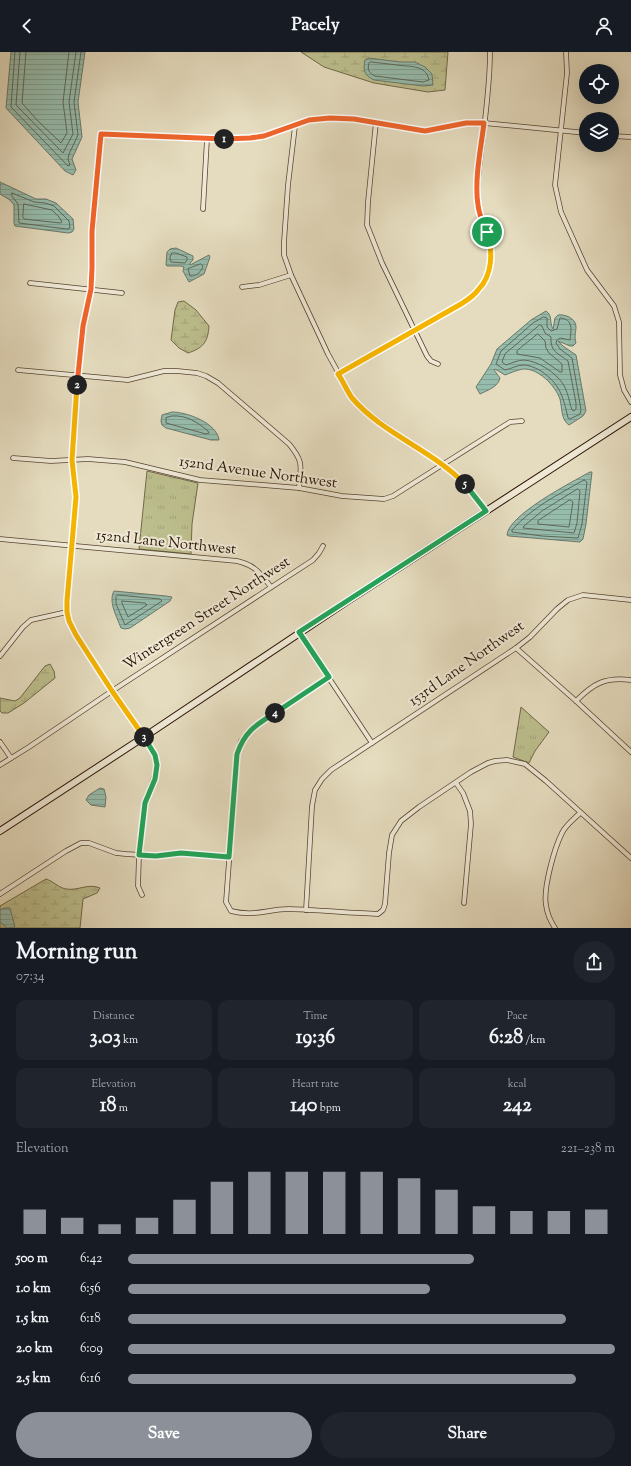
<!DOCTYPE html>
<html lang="en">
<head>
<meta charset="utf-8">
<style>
	body { margin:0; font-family:"Sorts Mill Goudy",serif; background:#20242c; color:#f1f3f6; height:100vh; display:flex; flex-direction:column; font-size:15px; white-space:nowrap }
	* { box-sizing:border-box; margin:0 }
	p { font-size:13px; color:#9ea1a6 }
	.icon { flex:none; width:22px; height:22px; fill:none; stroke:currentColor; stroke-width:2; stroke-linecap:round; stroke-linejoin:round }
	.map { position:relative; height:876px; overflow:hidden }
	.drawer { display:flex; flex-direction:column; background:#171b24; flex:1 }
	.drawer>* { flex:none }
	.buttons { position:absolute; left:579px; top:12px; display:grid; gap:8px }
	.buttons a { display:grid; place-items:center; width:40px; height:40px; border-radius:50%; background:#171b24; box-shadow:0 4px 16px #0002; font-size:20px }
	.pin { position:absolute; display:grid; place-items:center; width:34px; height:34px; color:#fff; margin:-17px; border:2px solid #fff; border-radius:50%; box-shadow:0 1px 4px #0007 }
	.km { position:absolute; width:20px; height:20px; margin:-10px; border-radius:50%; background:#222; color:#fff; font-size:11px; line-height:20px; text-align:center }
	.round { display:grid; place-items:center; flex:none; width:42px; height:42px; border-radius:21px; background:#20242c }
	.summary { display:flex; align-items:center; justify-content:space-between; height:68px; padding:0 16px }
	h1 { font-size:22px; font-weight:700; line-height:30px }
	.stats { display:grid; grid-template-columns:repeat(3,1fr); gap:6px; height:68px; padding:4px 16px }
	.stats div { display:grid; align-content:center; border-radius:10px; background:#20242c; text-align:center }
	.stats b { font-size:20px; font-weight:700 }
	.stats small { font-size:11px; font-weight:400 }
	.stats p { font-size:11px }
	.chart { height:112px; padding:8px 16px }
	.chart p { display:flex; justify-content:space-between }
	.chart svg { width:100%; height:72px; margin-top:4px; stroke:#8c9099; stroke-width:6 }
	.cta { display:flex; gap:8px; margin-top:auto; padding:8px 16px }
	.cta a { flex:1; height:46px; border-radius:24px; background:#8c9099; color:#fff; font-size:16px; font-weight:700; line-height:46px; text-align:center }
	.cta a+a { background:#20242c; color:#f1f3f6 }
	ul { padding:0 16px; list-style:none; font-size:13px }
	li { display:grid; grid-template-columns:64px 48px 1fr; align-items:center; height:30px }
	li i { height:10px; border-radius:5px; background:#8c9099 }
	header { display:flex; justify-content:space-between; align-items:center; height:52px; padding:0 16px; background:#171b24; font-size:18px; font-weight:700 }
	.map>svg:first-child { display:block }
	.wetland { fill:url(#wetland-marsh); stroke:#726848 }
	.park { fill:url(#park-tufts); stroke:#726848 }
	.water { fill:url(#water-rules); stroke:#6a7869 }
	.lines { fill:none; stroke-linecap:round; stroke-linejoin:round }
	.shore { stroke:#5f6758; stroke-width:1 }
	.street-casing { stroke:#574431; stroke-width:5.5 }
	.secondary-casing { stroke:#281202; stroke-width:8 }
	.street { stroke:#eee8d5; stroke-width:4 }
	.secondary { stroke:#eee8d5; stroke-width:6 }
	.split-1-casing { stroke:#fff; stroke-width:8 }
	.split-2-casing { stroke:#fff; stroke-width:8 }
	.split-3-casing { stroke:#fff; stroke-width:8 }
	.split-4-casing { stroke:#fff; stroke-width:8 }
	.split-5-casing { stroke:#fff; stroke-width:8 }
	.split-6-casing { stroke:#fff; stroke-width:8 }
	.split-1 { stroke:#f0652b; stroke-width:5 }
	.split-2 { stroke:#f0652b; stroke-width:5 }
	.split-3 { stroke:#f5b400; stroke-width:5 }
	.split-4 { stroke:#22a559; stroke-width:5 }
	.split-5 { stroke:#22a559; stroke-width:5 }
	.split-6 { stroke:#f5b400; stroke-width:5 }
	.labels { text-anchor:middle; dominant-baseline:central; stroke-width:4; stroke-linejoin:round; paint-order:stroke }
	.street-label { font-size:15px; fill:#281202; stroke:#eee8d5 }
</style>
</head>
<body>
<header><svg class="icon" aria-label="back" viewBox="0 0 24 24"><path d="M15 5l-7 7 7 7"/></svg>Pacely<svg class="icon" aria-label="person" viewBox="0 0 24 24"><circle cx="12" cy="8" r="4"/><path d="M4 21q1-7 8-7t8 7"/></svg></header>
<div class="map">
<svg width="631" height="876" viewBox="0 0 631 876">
	<defs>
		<pattern id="wetland-marsh" width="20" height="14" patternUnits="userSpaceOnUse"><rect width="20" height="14" fill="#bcbe8d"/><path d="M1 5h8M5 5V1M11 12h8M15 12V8" fill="none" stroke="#a2a278"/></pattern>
		<pattern id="park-tufts" width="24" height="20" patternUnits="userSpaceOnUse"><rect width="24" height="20" fill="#bcbe8d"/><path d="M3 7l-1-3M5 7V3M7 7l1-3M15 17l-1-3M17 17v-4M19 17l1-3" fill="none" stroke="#a2a278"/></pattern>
		<pattern id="water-rules" width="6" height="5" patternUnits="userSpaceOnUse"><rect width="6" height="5" fill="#96bcad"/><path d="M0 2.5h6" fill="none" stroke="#81a193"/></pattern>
	</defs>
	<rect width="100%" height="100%" fill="#e5dcbf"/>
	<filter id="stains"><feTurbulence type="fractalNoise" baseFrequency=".005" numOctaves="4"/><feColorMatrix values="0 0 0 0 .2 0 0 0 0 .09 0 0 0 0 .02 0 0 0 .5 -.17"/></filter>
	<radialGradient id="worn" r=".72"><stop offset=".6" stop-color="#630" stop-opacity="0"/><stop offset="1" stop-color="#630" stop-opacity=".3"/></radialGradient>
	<g class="wetland">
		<path d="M301,0h147l-3,38 -17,2 -54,-9 -50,-16z"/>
		<path d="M184,249l12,9 13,16c-1,16 -6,22 -21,27l-9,-5 -8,-8 4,-30 3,-8z"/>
		<path d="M50,612l4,7 1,7 -31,25 -16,10h-6l-2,-2v-13l15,3 5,-3 25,-32z"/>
		<path d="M46,827c7,2 13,9 20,10 12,2 22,-6 34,-1l-3,5 -14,6 -3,29h-80v-22z"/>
	</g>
	<g class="park">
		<path d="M147,419l51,12 -6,41 -1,30 -52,-5z"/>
		<path d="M521,655l28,25 -14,19 -6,12 -16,-6z"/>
	</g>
	<g class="water">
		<path d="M11,0h74l-7,50 4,35 -10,22 4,11 -3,5 -8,-4 -59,-63z"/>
		<path d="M369,6l31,4h15l10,5 7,7 1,11 -10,1 -49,-6c-10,-5 -11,-9 -9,-20z"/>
		<path d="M0,130l36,17h10l10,4 17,16 1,10 -2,3 -4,1 -53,-7 -1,-3v-18l-4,-5 -10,-6z"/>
		<path d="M176,196l17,8v4l-3,3v2l19,-10 1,2 -6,17 -15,8 -6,-11 1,-4 -3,-1h-14l-1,-1 1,-13 3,-3z"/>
		<path d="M546,259c7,5 3,11 7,18l2,-11 3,-3c7,-1 17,3 18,11 0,6 -2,11 0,17l-3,3h-3l-12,-5 5,5 13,9 10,56 -3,5 -14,9c-8,-5 -7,-18 -9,-26 -5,-14 -22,-31 -37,-30 -6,1 -13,4 -18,6l-10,-6 -1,1 6,8c-2,9 -12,12 -20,16l-4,-7 15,-23 6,-15 34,-29z"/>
		<path d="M172,360c15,0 45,11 47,28h-8l-45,-12 -4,-3 -1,-4 1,-6z"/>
		<path d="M590,420h2l-6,52 -3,15 -3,3 -71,-6 -2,-1c1,-20 65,-53 83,-63z"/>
		<path d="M114,539l52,5 6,1 -2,4 -40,27 -5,1 -4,-1c-4,-11 -13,-26 -7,-37z"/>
		<path d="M100,736l4,1 2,8 -1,10 -14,-2 -5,-5 3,-5z"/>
		<path d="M5,856h5l5,19 -8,1 -7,-6v-12z"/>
	</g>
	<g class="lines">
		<g class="shore">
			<path d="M15,0l-4,55 57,59 2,-1 -2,-6 1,-5 9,-19 -4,-33 7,-50"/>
			<path d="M20,0l-4,53 47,48 10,-19 -4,-32 7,-50"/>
			<path d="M26,0l-4,51 16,18 23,22 6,-10 -4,-31 6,-50"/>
			<path d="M371,10c9,1 17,2 26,3 11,2 29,-1 32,15l-6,2 -48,-6c-6,-3 -8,-6 -6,-13z"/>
			<path d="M12,141l22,9 11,1 9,3 15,15 1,7 -3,1 -48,-6 -1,-19 -6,-8z"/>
			<path d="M24,152l28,6 7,7 3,5 -2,1 -36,-4 -1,-2z"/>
			<path d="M172,201h4l11,4v3l-2,3 -14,-1 -1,-4z"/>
			<path d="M201,212l2,2c-1,5 -7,11 -13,10l-2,-7z"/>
			<path d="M544,265l3,1v9l4,4 6,-2 3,-11c14,1 11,13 10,22l-10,-2 -3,2 -1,3 4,6 12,9 9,52 -1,4 -10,5 -2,-1c-5,-22 -8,-34 -27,-47 -5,-3 -12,-6 -18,-6 -6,0 -12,4 -18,5l-9,-6 5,-13 32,-28z"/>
			<path d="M540,273l2,1 3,7 6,4c-1,15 7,16 17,24l8,42v6l-2,2 -2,-1c-3,-9 -4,-18 -9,-26 -8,-12 -25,-23 -39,-24 -6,0 -12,3 -18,5l-4,-3 3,-8z"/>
			<path d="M538,282l7,7 1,7 3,5 13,11v8h-2l-20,-14 -23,-4v-3z"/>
			<path d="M172,364c15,-1 25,6 36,15l1,2 -3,1 -40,-11v-5z"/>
			<path d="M584,428l3,2 -5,42 -4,14 -36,-2 -30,-4v-2c19,-22 47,-36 72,-50z"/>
			<path d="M578,437l2,2 -3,32 -3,10 -51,-5 1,-2 18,-15z"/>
			<path d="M570,448l3,2 -4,25 -31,-3v-3z"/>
			<path d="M118,543l42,4 2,2 -37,24 -9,-21v-7z"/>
			<path d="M122,549l23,2 2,2 -19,12 -6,-14z"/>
		</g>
		<defs>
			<g id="street">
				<path d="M566,0l1,21 -12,112 6,27 26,58 27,36 5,16 1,53 4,15 7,12"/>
				<path d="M376,70l-8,80 -1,23 15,38 45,93 4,5 7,3"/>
				<path d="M295,74l-7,59 -4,57v13l7,20 37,79 23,42 9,10 12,10 35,25 37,24 24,22 18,24"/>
				<path d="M612,84l19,1"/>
				<path d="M203,157l4,-70"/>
				<path d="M30,231l92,10"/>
				<path d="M242,235l17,-2 32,-10"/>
				<path d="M18,318l110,10 36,-9h13l20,2 9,3 12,7 71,61c15,18 12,22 10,44"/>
				<path d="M338,322l123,-70c17,-12 25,-20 29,-41 5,-25 -10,-36 -12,-59 -2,-17 1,-34 3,-51 4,-33 9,-68 9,-101"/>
				<path d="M13,406l38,3 37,-2 37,3 75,18 99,8 43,8 42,3 9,-3 117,-74 12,-1"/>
				<path d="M0,487l237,22c18,4 23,12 34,26"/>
				<path d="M299,581l73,110"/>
				<path d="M516,596l60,53 55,51"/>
				<path d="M0,604l23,-29 8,-7 36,-8"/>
				<path d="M329,625l-73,49 -15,15 -4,13 -11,148 5,9c24,6 37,-2 58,-2 30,1 60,4 89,5l5,-4 2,-6 4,-51 3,-18 9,-14 18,-14 52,-35 17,-9 7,-2 12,-1 18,4 21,17 85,77"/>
				<path d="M576,649c18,-18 29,-24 55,-21"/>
				<path d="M0,690l11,16"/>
				<path d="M0,713l29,-18 83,-56 201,-131 6,-7 4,-7"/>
				<path d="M456,731l7,10 7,18 1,13 -7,79"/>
				<path d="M0,842l66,-43 15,-8h8l27,10 10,1 30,2 25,-3 48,4"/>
				<path d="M142,843l-4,-9 1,-31 6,-52 11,-31 1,-7 -2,-10 -79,-120 -7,-14 -2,-9v-11l9,-104 -4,-37 5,-85 6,-49 8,-37 1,-21 1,-37 8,-97 106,5h43l14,-3 45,-16 21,-2 24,1 71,12 41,-8h18l102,10"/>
				<path d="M306,858l6,-104 3,-16 7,-11 9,-9 185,-122 14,-11 27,-28 11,-9 15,-5 48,5"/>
				<path d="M555,876c-4,-6 -8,-15 -9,-23 -3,-16 8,-56 16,-72 3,-7 12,-14 18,-20"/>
			</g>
			<path id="secondary" d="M0,779l150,-98 196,-131 285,-185"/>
		</defs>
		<use href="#street" class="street-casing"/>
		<use href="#secondary" class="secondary-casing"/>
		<use href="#street" class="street"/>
		<use href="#secondary" class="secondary"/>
	</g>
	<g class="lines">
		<defs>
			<path id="split-1" d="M224,87l26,-1 14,-2 45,-16 21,-2 24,1 71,12 41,-8h18c-3,25 -10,57 -6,82 1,10 5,18 9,27"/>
			<path id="split-2" d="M77,333l6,-59 8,-37 1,-21v-37l9,-97 123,5"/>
			<path id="split-3" d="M77,333l-5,75 4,37 -9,104v11l2,9 7,14 36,56 32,46"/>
			<path id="split-4" d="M144,685l11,18 2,10 -2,14 -10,24 -6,52 17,1 25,-3 48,4 8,-103c8,-23 19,-29 38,-41"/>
			<path id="split-5" d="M275,661l54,-36 -30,-45 187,-121 -21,-27"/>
			<path id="split-6" d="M465,432c-33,-34 -82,-50 -113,-86 -5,-7 -9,-17 -14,-24l123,-70c6,-4 13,-8 17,-14 15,-15 15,-39 9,-58"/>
		</defs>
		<use href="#split-1" class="split-1-casing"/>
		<use href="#split-2" class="split-2-casing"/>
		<use href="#split-3" class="split-3-casing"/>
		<use href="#split-4" class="split-4-casing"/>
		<use href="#split-5" class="split-5-casing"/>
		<use href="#split-6" class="split-6-casing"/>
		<use href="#split-1" class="split-1"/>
		<use href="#split-2" class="split-2"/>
		<use href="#split-3" class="split-3"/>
		<use href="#split-4" class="split-4"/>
		<use href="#split-5" class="split-5"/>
		<use href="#split-6" class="split-6"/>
	</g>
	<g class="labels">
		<g class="street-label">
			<text transform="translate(258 421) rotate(8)">152nd Avenue Northwest</text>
			<text transform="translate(166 491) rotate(6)">152nd Lane Northwest</text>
			<text transform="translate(207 562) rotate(-33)">Wintergreen Street Northwest</text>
			<text transform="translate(467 612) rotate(-35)">153rd Lane Northwest</text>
		</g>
	</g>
	<rect width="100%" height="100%" filter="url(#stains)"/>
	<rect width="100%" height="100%" fill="url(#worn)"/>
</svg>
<div class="buttons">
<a><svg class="icon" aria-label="locate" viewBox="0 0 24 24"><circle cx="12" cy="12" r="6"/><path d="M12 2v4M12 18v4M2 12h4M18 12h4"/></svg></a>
<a><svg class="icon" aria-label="layers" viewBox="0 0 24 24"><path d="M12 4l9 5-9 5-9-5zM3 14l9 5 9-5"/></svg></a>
</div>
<div class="pin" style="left:487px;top:180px;background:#1e9e55"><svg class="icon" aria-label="arrive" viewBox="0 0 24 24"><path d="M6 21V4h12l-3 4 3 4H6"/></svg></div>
<b class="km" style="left:224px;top:87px">1</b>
<b class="km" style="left:77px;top:333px">2</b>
<b class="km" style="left:144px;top:685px">3</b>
<b class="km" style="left:275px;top:661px">4</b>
<b class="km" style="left:465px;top:432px">5</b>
</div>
<section class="drawer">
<div class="summary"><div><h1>Morning run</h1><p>07:34</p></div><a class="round"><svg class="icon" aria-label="share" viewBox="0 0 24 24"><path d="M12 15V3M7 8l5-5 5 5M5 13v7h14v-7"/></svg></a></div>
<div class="stats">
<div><p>Distance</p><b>3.03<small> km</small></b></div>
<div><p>Time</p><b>19:36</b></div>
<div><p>Pace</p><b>6:28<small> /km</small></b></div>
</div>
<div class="stats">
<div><p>Elevation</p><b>18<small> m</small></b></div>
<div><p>Heart rate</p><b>140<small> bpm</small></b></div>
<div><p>kcal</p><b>242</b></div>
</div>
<div class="chart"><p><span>Elevation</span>221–238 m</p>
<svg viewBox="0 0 160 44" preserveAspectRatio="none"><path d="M5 44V29M15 44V34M25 44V38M35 44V34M45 44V23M55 44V12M65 44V6M75 44V6M85 44V6M95 44V6M105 44V10M115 44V17M125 44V27M135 44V30M145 44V30M155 44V29"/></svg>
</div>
<ul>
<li><b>500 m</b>6:42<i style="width:71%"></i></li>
<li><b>1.0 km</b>6:56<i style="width:62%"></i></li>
<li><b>1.5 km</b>6:18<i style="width:90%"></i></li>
<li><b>2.0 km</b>6:09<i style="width:100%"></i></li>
<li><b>2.5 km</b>6:16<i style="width:92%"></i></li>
</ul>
<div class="cta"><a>Save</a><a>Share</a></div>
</section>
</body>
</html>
